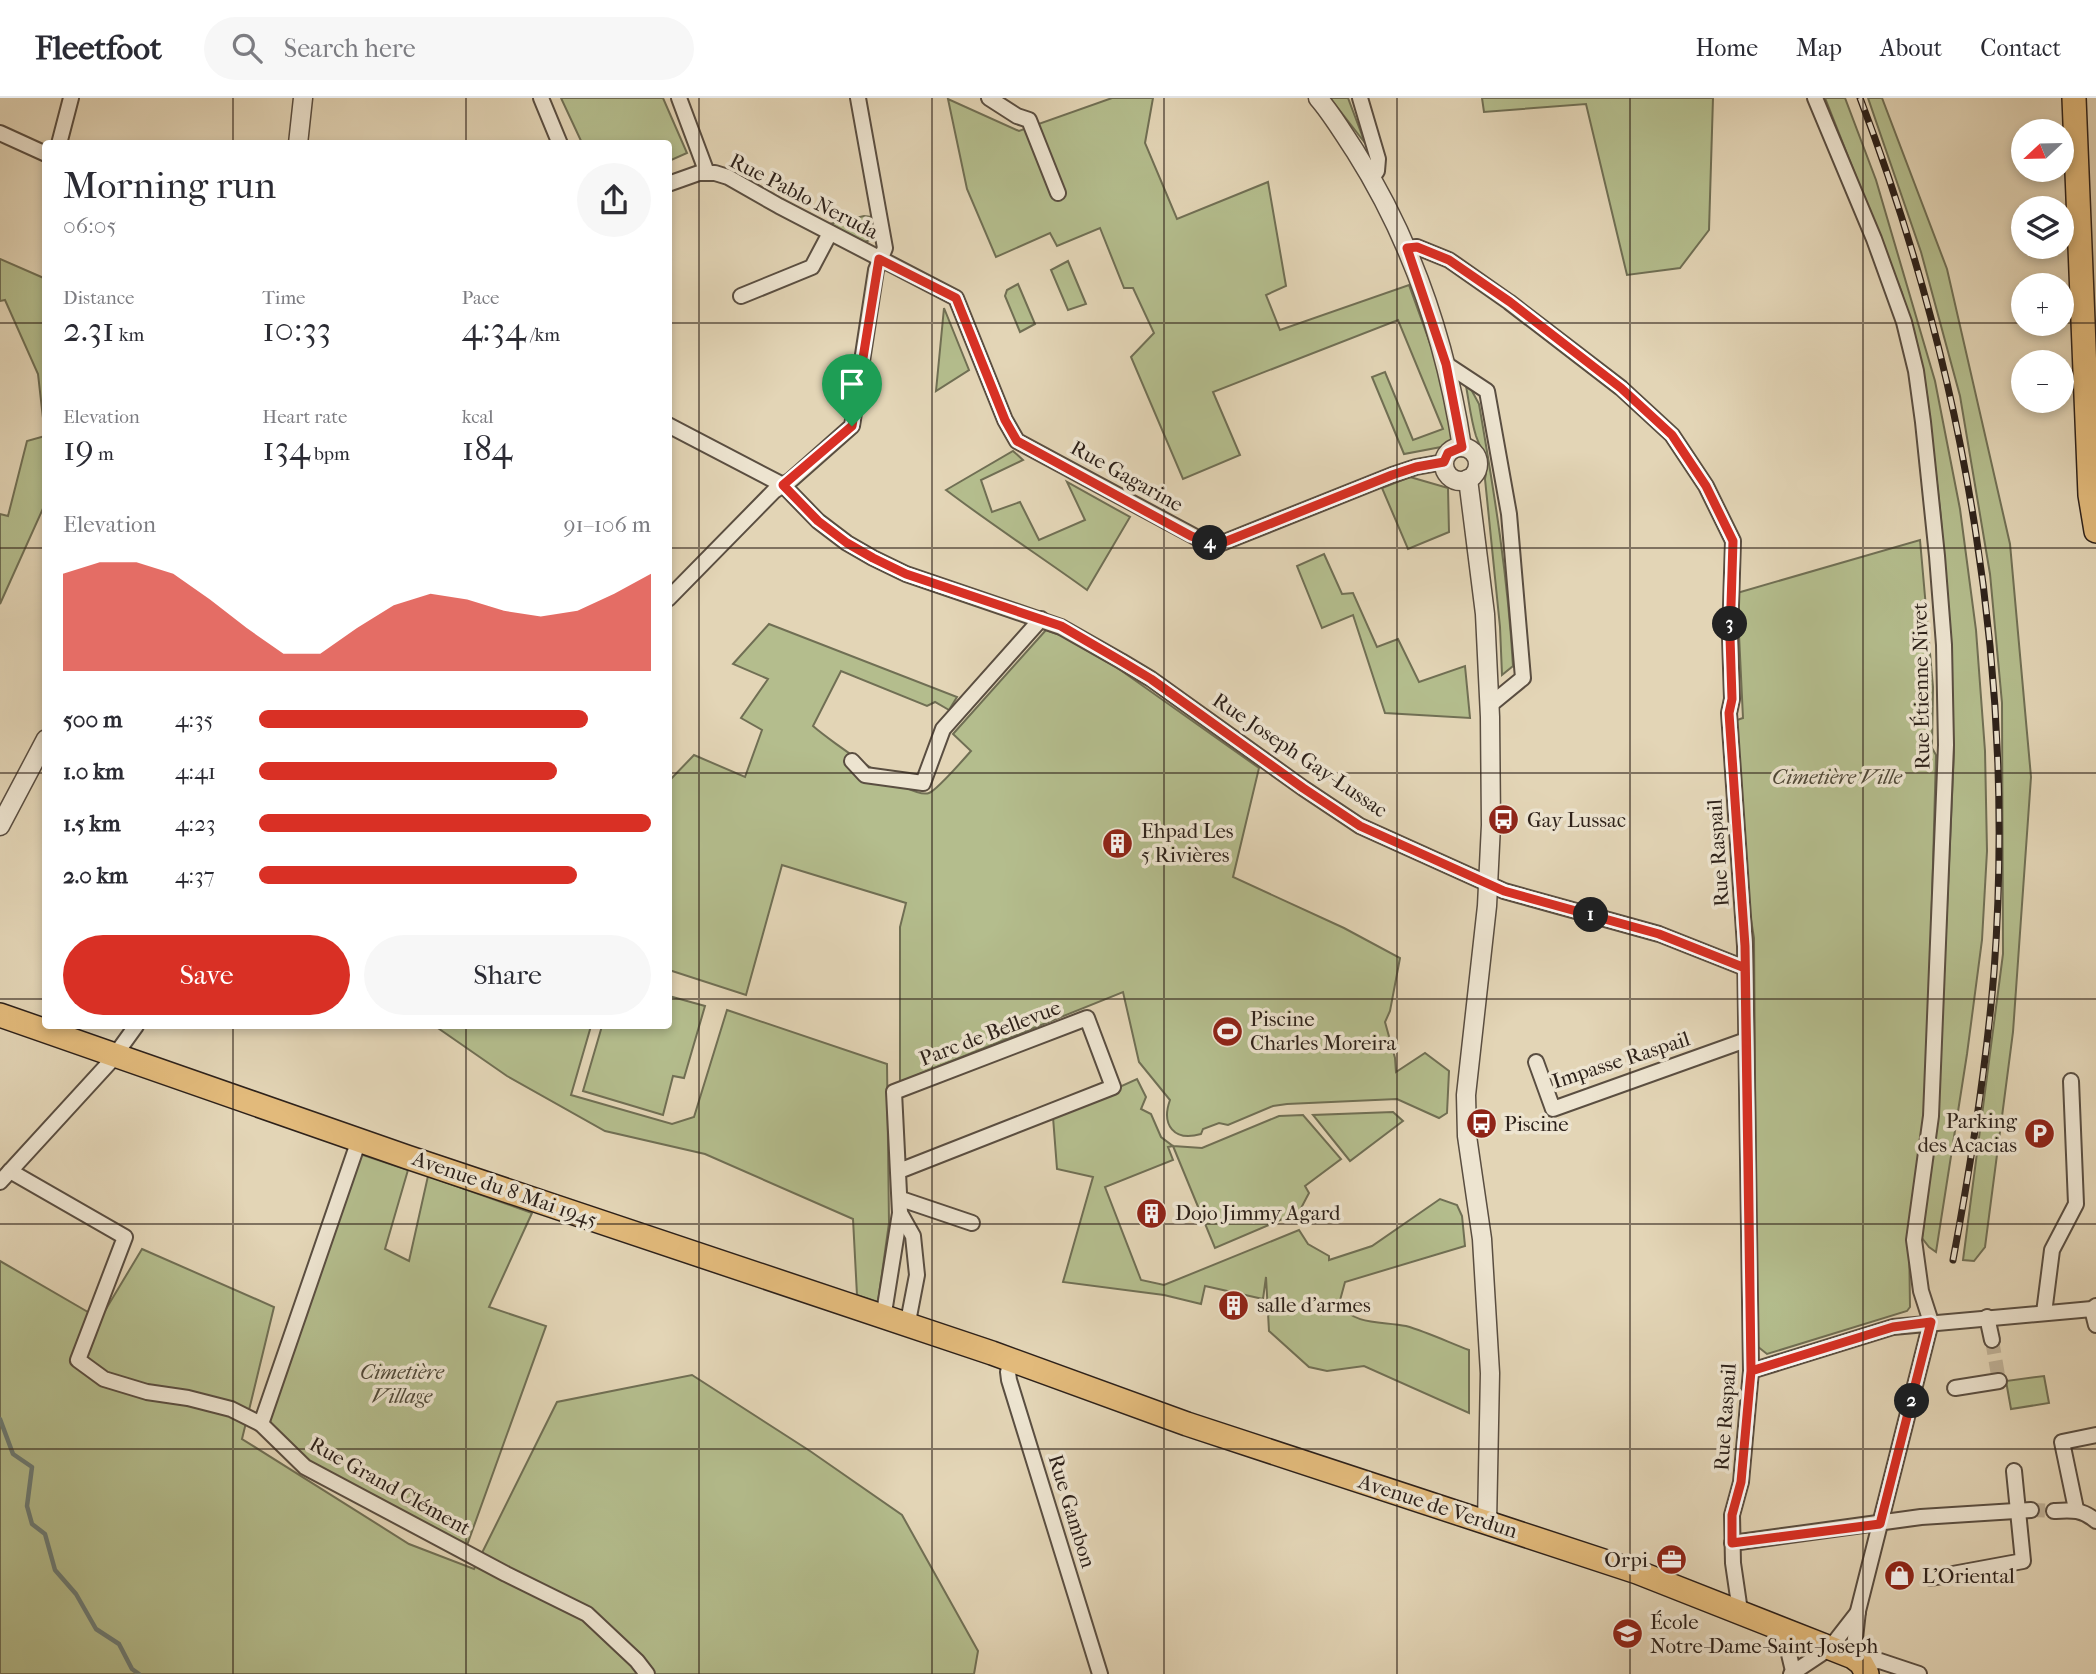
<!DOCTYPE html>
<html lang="en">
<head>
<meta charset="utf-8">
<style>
	body { margin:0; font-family:"IM FELL French Canon",serif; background:#f7f7f7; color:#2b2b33; height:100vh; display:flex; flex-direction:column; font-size:26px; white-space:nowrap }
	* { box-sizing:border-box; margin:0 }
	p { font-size:23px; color:#7c7c81 }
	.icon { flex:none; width:38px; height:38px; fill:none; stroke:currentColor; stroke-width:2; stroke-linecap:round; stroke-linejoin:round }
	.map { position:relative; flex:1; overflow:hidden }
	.drawer { position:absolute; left:42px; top:42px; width:630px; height:889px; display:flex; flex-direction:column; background:#fff; border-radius:7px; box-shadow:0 4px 10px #0003 }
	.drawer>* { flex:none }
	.needle { width:46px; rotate:248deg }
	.controls { position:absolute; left:2011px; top:21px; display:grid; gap:14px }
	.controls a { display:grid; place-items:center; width:63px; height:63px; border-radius:50%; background:#fff; box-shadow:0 4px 10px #0003; font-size:35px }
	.pin { position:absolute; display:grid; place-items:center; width:60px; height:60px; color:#fff; margin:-72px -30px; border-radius:50% 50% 50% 0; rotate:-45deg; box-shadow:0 0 7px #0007 }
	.pin .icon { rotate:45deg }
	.km { position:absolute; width:35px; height:35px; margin:-18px; border-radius:50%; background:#222; color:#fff; font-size:19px; line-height:35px; text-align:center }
	.round { display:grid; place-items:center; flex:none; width:74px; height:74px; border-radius:37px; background:#f7f7f7 }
	.headline { display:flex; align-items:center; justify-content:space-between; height:119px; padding:0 21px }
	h1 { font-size:38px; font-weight:600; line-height:52px }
	.stats { display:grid; grid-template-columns:repeat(3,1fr); gap:10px; height:119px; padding:7px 21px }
	.stats div { display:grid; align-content:center }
	.stats b { font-size:35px; font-weight:600 }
	.stats small { font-size:19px; font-weight:400 }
	.stats p { font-size:19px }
	.chart { height:196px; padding:14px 21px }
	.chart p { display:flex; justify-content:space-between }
	.chart svg { width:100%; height:126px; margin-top:7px; fill:#d93025; opacity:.7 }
	.primary-button { display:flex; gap:14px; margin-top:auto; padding:14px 21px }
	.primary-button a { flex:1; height:80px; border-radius:42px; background:#d93025; color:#fff; font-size:28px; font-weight:600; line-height:80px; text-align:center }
	.primary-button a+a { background:#f7f7f7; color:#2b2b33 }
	ul { padding:0 21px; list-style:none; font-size:23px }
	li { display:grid; grid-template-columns:112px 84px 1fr; align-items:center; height:52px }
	li i { height:18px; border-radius:9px; background:#d93025 }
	header { display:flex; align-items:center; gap:42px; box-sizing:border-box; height:98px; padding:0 35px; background:#fff; border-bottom:2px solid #e1e1e2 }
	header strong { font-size:33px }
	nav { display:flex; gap:38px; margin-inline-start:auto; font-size:24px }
	.search { width:490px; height:63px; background:#f7f7f7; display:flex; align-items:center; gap:18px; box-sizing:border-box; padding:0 24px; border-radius:38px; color:#7c7c81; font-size:26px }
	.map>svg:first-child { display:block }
	.green { fill:#b4bd8d; stroke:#706f54; stroke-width:2 }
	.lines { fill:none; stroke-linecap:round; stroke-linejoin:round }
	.stream { stroke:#6c7c76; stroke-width:4.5 }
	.minor-tunnel { stroke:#bfb197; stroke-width:14; stroke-dasharray:14 7; stroke-linecap:butt }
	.minor-casing { stroke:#5a4e41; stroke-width:18 }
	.tertiary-casing { stroke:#5a4e41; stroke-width:21 }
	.primary-casing { stroke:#2d211a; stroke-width:26 }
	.minor { stroke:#ede4d0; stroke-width:14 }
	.tertiary { stroke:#ede4d0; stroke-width:18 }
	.primary { stroke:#e2ba7b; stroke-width:23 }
	.rail-casing { stroke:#2d211a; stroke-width:7 }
	.rail { stroke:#ede4d0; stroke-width:4.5; stroke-dasharray:13; stroke-linecap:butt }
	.route-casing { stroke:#fff; stroke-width:14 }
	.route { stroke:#d93025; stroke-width:9 }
	.grid { fill:none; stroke:#2d211a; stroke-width:2; stroke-opacity:0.55 }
	.labels { text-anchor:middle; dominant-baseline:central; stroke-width:7; stroke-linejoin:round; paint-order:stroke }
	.street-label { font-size:21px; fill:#2d211a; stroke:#ede4d0 }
	.park-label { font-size:21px; font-style:italic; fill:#4f4837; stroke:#ede4d0 }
	.poi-label { font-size:21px; fill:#2d211a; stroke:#ede4d0; text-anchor:start }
</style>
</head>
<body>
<header>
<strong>Fleetfoot</strong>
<div class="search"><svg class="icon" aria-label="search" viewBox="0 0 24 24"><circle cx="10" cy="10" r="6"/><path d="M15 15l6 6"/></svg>Search here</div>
<nav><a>Home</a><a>Map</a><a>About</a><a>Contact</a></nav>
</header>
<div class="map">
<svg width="2096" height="1576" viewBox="0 0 2096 1576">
	<rect width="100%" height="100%" fill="#e3d5b6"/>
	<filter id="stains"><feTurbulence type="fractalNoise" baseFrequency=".00286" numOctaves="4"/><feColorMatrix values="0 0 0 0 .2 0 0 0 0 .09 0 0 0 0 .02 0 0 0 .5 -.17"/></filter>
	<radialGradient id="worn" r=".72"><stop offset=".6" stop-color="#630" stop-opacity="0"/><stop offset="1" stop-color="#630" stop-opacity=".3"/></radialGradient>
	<g class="green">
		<path d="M561,0h102l24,55 -18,8 -1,-17 -86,-1z"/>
		<path d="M1112,0h41l-8,45 32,76 91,-37 18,104 -20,9 14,35 129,-45 31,86 13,69 -12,7 -37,7 -32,-77 13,-5 28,68 30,-11 -45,-109 -185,72 27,63 -57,24 -52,-122 23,-24 -21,-45h-9l-24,-60 -43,18 -7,-13 -54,24 -29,-68 -19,-90 71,32z"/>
		<path d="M1330,0h18l17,45z"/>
		<path d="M1482,0h231l-4,132 -29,38 -53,7 -41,-171 -102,8z"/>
		<path d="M1825,0h20l31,82 59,201 25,128 16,121 9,121 2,100 -5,89 -15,114 -31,198 -7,-5 -7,-9 16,-130 16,-356 -13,-233 -14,-124 -25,-102z"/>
		<path d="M1868,0h14l65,171 63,275 21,233 -18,255 -28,215 -11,14 -11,-1 40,-306 -1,-251 -12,-129 -30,-178 -39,-144z"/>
		<path d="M864,118l7,1 3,19 -3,4 -7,2 -35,-18z"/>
		<path d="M0,161l46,20 -1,225 -45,100v-90l8,2 19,-75 18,-5 -7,-62 -33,-74 -5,1z"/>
		<path d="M1068,163l18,43 -18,6 -17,-40z"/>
		<path d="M1018,186l17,40 -15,8 -15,-36 2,-6z"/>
		<path d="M944,210l25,62 -33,21z"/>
		<path d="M1466,288l6,5 7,13c15,87 29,173 34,262l-11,9 -2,-48 -15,-148c4,-20 -3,-26 -9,-43 -5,-16 -7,-34 -10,-50z"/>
		<path d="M1013,353l10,9 -42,20 11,32 28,-10 19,38 46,-20 -18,-38 63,35 -43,73c-47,-34 -95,-65 -141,-100z"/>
		<path d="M1410,379l38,11 1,44 -41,17 -26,-61z"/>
		<path d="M1920,442l13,147 -1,61 4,7 -10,362 -17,120 1,70 -3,4 -140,43 -10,-8 -3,-408 -9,-56 -11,-161 9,-3 -6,-125z"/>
		<path d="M1324,456l18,40 11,-1 24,54 21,-8 21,43 46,-16 5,52 -85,-5 -32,-98 -31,13 -25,-62z"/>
		<path d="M769,526l188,73 -8,13 -14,-8 -8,4 -86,-35 -28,55c16,14 98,74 116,67 8,-3 34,-33 42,-42l-18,-17 93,-104 14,5 59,34 140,99 -26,109 111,51 56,30 -10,53 -5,11 10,36 1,14 29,-19 24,18 -2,42 -8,5 -42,-19 -110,5 -14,2 -45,19 -9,-2 -16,6 -2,5c-27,8 -40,-9 -31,-34l-31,-38 -16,-70 -223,90v-155l6,-24 -124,-38 -36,130 -77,-25v-189l25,-26 51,22 17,-47 -21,-12 27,-39 -35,-15z"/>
		<path d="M669,898l36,10 -21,72 -11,-2 -10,39 -80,-24 19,-65h66z"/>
		<path d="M727,912l160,54 2,159 -11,79 -21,-7 -4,-76 -148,-65 -100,-23 -98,-55 -72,-50h156l-20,69 101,29 22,-7z"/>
		<path d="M1137,981l9,18 -5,12 10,5 10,23 12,9 29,2 77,-32 24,-1 38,44 -36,27 4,7 -10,19 -84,36 -42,-102 -5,1 5,13 -68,27 36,93 23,5 135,-55 9,14 21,12v4l43,-14 68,-47 17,6 5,11 3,30 -120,36 -6,22c16,22 43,17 67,22 21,6 42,16 63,24v63l-105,-47 -37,5 -18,-4 -40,-36 -3,-54 -3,22 -58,-13 -4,18 -37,-9 -101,-13 30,-105 -36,-8 -4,-52z"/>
		<path d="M1393,1014l10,9 -53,40 -37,-46z"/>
		<path d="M360,1056l48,16 -23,79 24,12 19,-85 104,37 -43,94 57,19 -80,222 -159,-85 -36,-34 -2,-10z"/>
		<path d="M142,1151l132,58 -32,132 167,105 65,25 83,-167 135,-27 118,76 92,64 76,136 -4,23h-974v-413l100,58z"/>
		<path d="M2044,1278l5,27 -38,6 -5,-28z"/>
	</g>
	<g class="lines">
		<path class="stream" d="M0,1321l13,35 19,13 -5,39 5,18 13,10 10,36 21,24 20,35 23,15 13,25 7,5"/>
		<g class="minor-tunnel">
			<path d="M1992,1242l7,41"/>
			<path d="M2031,1412l23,1"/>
		</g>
		<defs>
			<g id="minor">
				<path d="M541,0l19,46"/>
				<path d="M679,0l28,75"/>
				<path d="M989,0l28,18 12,4 29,73"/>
				<path d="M1360,0l18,61 -1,12 -5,7"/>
				<path d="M1815,0l59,141 30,83 12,49 7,51 14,134 7,89 2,100 -15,371 -17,124 7,51 10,31 -73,289 -5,46"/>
				<path d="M0,35l46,21"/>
				<path d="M59,46l12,-46"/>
				<path d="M668,86l31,-11h16l13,4 51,29 177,92 49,122 12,21 186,100 14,4 175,-70 24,-8 28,-5"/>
				<path d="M1407,150l10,-1 32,13 60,42 112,86 51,47 34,51 27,55 -3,96 2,62 -3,14 16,233 6,425 -10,111 -9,33 1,48 7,48"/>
				<path d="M741,198l71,-29 18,-34"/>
				<path d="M1446,266l41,27 22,123 14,164 -33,27"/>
				<path d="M668,327l115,60 35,36 29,22 26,15 33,16 155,53 60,34 30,18 152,109 57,38 144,65 155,43 86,34"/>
				<path d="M668,501l106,-108 17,-11 61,-54 24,-156 9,-22 -27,-150"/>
				<path d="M852,663l13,14 58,8 20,-54 98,-110"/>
				<path d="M1536,964l17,47 193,-69"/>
				<path d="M10,1073l115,66 -47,123 26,19 43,13 41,6 43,11 30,15 44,43 201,107 81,40 50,47 10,13"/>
				<path d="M0,1084l110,-120 26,-36"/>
				<path d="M901,1101l71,24"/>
				<path d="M900,1115l13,23 4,39 -10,52"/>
				<path d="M2092,1211l4,16"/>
				<path d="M2044,1215l8,-63 24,-46 -5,-123"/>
				<path d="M1987,1219l5,23"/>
				<path d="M883,1221l17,-106 -6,-121 193,-74 26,69 -214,84"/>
				<path d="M1011,1263l-3,11 1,8 91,294"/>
				<path d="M1751,1273l142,-44 199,-18 4,-3"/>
				<path d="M1955,1290l44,-7"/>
				<path d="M261,1326l98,-284"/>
				<path d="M2076,1411l-14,-67 34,-7"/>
				<path d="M2054,1413c18,-1 28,-2 42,10"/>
				<path d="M1732,1445l189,-26 110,-7"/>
				<path d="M1931,1480l92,-17 -9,-90"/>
				<path d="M1783,1531l10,42"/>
				<path d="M1861,1565l19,-2 39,13"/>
				<path d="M1791,1576l39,-26 28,-36"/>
			</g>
			<g id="tertiary">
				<path d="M1318,0c14,16 25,35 37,53 57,90 91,192 107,296"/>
				<path d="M298,46l5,-46"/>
				<circle cx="1461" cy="366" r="17"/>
				<path d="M1468,381l17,135 5,103 1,108 -4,81 -21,189 1,41 15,103 8,134 -3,150"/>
				<path d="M0,728l46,-87"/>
			</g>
			<g id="primary">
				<path d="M2074,0l16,397 6,36"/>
				<path d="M0,917l407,142 585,196 195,71 450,148 216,85 8,6 6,11"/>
			</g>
		</defs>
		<use href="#minor" class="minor-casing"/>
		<use href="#tertiary" class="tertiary-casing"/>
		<use href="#primary" class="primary-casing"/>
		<use href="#minor" class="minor"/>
		<use href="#tertiary" class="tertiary"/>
		<use href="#primary" class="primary"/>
		<defs>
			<path id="rail" d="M1860,0c106,278 156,576 134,874 -8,97 -23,192 -41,288"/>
		</defs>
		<use href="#rail" class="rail-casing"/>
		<use href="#rail" class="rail"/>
	</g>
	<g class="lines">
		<defs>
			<path id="route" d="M852,328l-69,59 35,36 29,22 26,15 33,16 155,52 60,35 30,18 152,109 57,38 144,65 155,43 86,34 6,403 -10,111 -9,33v28l148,-19 51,-202 -38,5 -142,44c-2,-142 -3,-283 -6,-425l-16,-233 3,-14 -2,-62 3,-96 -27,-55 -34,-51 -51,-47 -111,-86 -61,-42 -32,-13 -10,1 39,116 16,83 -14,6 -4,9 -28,5 -24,8 -175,70 -26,-9 -174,-95 -12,-21 -49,-122 -77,-39 -27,167"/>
		</defs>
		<use href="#route" class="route-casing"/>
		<use href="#route" class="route"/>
	</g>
	<path class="grid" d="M233,0v46M466,0v46M699,0v1576M932,0v1576M1164,0v1576M1397,0v1576M1630,0v1576M1863,0v1576M0,225h46M668,225h1355M2062,225h34M0,450h46M668,450h1428M0,675h46M668,675h1428M0,901h46M668,901h1428M233,928v648M466,928v648M0,1126h2096M0,1351h2096"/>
	<defs>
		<symbol id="bus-disc" viewBox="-11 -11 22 22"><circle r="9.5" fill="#8f2418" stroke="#ede4d0"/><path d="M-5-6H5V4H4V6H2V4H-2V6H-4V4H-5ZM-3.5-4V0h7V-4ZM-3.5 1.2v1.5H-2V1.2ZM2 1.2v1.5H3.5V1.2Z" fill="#fff"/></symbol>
		<symbol id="building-disc" viewBox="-11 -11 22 22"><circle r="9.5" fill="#8f2418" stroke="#ede4d0"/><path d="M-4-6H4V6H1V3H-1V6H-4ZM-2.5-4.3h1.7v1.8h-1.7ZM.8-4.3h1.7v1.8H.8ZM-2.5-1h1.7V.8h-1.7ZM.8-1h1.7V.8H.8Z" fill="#fff"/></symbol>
		<symbol id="stadium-disc" viewBox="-11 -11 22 22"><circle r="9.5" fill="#8f2418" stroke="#ede4d0"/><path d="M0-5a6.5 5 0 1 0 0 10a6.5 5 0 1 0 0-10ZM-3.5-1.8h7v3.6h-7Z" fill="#fff"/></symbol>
		<symbol id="parking-disc" viewBox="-11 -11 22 22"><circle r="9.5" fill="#8f2418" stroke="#ede4d0"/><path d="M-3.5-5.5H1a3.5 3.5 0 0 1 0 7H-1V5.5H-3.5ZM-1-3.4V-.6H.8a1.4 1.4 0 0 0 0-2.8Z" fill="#fff"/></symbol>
		<symbol id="office-disc" viewBox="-11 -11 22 22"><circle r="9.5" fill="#8f2418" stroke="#ede4d0"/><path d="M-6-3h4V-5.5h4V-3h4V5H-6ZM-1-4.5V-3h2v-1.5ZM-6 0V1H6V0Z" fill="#fff"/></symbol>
		<symbol id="shop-disc" viewBox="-11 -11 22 22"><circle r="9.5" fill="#8f2418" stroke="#ede4d0"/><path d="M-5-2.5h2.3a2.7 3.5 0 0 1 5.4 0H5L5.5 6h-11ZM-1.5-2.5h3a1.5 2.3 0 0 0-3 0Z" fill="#fff"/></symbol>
		<symbol id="school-disc" viewBox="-11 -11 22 22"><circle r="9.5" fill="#8f2418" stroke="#ede4d0"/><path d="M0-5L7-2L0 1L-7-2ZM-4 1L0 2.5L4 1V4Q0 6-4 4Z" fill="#fff"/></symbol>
	</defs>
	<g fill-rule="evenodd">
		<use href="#bus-disc" x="1486" y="704" width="35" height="35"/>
		<use href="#building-disc" x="1100" y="728" width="35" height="35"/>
		<use href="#stadium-disc" x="1210" y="916" width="35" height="35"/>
		<use href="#bus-disc" x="1464" y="1008" width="35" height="35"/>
		<use href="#parking-disc" x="2022" y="1018" width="35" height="35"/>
		<use href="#building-disc" x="1134" y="1098" width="35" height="35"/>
		<use href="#building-disc" x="1216" y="1190" width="35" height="35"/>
		<use href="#office-disc" x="1654" y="1444" width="35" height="35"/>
		<use href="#shop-disc" x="1882" y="1460" width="35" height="35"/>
		<use href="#school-disc" x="1610" y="1518" width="35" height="35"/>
	</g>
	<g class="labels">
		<g class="street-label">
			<text transform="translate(804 98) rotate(27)">Rue Pablo Neruda</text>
			<text transform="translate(1127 378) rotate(29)">Rue Gagarine</text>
			<text transform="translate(1921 588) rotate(-91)">Rue Étienne Nivet</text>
			<text transform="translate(1300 657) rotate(34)">Rue Joseph Gay-Lussac</text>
			<text transform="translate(1718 755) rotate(-94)">Rue Raspail</text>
			<text transform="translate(990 935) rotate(-21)">Parc de Bellevue</text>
			<text transform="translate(1621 962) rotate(-18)">Impasse Raspail</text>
			<text transform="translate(505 1091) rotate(19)">Avenue du 8 Mai 1945</text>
			<text transform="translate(1725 1319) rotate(-86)">Rue Raspail</text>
			<text transform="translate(390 1388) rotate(29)">Rue Grand Clément</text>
			<text transform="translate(1438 1408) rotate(18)">Avenue de Verdun</text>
			<text transform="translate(1072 1413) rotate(73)">Rue Gambon</text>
		</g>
		<g class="park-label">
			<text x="1837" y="679">Cimetière Ville</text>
			<text x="402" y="1274">Cimetière<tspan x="402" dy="24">Village</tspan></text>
		</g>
		<g class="poi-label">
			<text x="1527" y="722">Gay Lussac</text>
			<text x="1141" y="733">Ehpad Les<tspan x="1141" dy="24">5 Rivières</tspan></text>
			<text x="1250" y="921">Piscine<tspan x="1250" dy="24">Charles Moreira</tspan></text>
			<text x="2017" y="1023" text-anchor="end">Parking<tspan x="2017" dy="24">des Acacias</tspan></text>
			<text x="1504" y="1026">Piscine</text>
			<text x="1175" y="1115">Dojo Jimmy Agard</text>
			<text x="1257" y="1207">salle d'armes</text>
			<text x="1648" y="1462" text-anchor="end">Orpi</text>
			<text x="1922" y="1478">L'Oriental</text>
			<text x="1650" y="1524">École<tspan x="1650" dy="24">Notre-Dame-Saint-Joseph</tspan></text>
		</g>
	</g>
	<rect width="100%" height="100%" filter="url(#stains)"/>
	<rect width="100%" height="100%" fill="url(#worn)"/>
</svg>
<div class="controls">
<a><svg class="needle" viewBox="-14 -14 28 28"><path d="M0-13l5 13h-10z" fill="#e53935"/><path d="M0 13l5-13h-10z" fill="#7c7c81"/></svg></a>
<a><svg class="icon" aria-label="layers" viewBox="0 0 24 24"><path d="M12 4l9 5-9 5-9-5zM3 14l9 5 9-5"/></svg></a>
<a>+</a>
<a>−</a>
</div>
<div class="pin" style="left:852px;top:328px;background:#1e9e55"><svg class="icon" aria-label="arrive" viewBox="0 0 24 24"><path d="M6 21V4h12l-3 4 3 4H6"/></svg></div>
<b class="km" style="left:1591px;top:817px">1</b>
<b class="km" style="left:1912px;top:1303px">2</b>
<b class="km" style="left:1730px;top:526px">3</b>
<b class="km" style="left:1210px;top:445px">4</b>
<section class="drawer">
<div class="headline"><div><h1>Morning run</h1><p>06:05</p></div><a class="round"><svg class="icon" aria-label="share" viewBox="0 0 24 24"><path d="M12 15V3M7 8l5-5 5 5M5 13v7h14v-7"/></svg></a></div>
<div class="stats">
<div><p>Distance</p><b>2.31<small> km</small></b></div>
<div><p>Time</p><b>10:33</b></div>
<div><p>Pace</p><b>4:34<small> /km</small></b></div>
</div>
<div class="stats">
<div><p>Elevation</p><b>19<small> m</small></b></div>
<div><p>Heart rate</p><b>134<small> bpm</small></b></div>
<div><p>kcal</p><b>184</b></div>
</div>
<div class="chart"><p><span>Elevation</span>91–106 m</p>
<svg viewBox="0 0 160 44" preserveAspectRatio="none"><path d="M0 44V10L10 6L20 6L30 10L40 19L50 29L60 38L70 38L80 29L90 21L100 17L110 19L120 23L130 25L140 23L150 17L160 10V44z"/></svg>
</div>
<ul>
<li><b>500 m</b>4:35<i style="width:84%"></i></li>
<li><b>1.0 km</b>4:41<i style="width:76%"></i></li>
<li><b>1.5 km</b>4:23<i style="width:100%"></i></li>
<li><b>2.0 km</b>4:37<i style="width:81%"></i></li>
</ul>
<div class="primary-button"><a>Save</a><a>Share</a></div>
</section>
</div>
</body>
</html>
